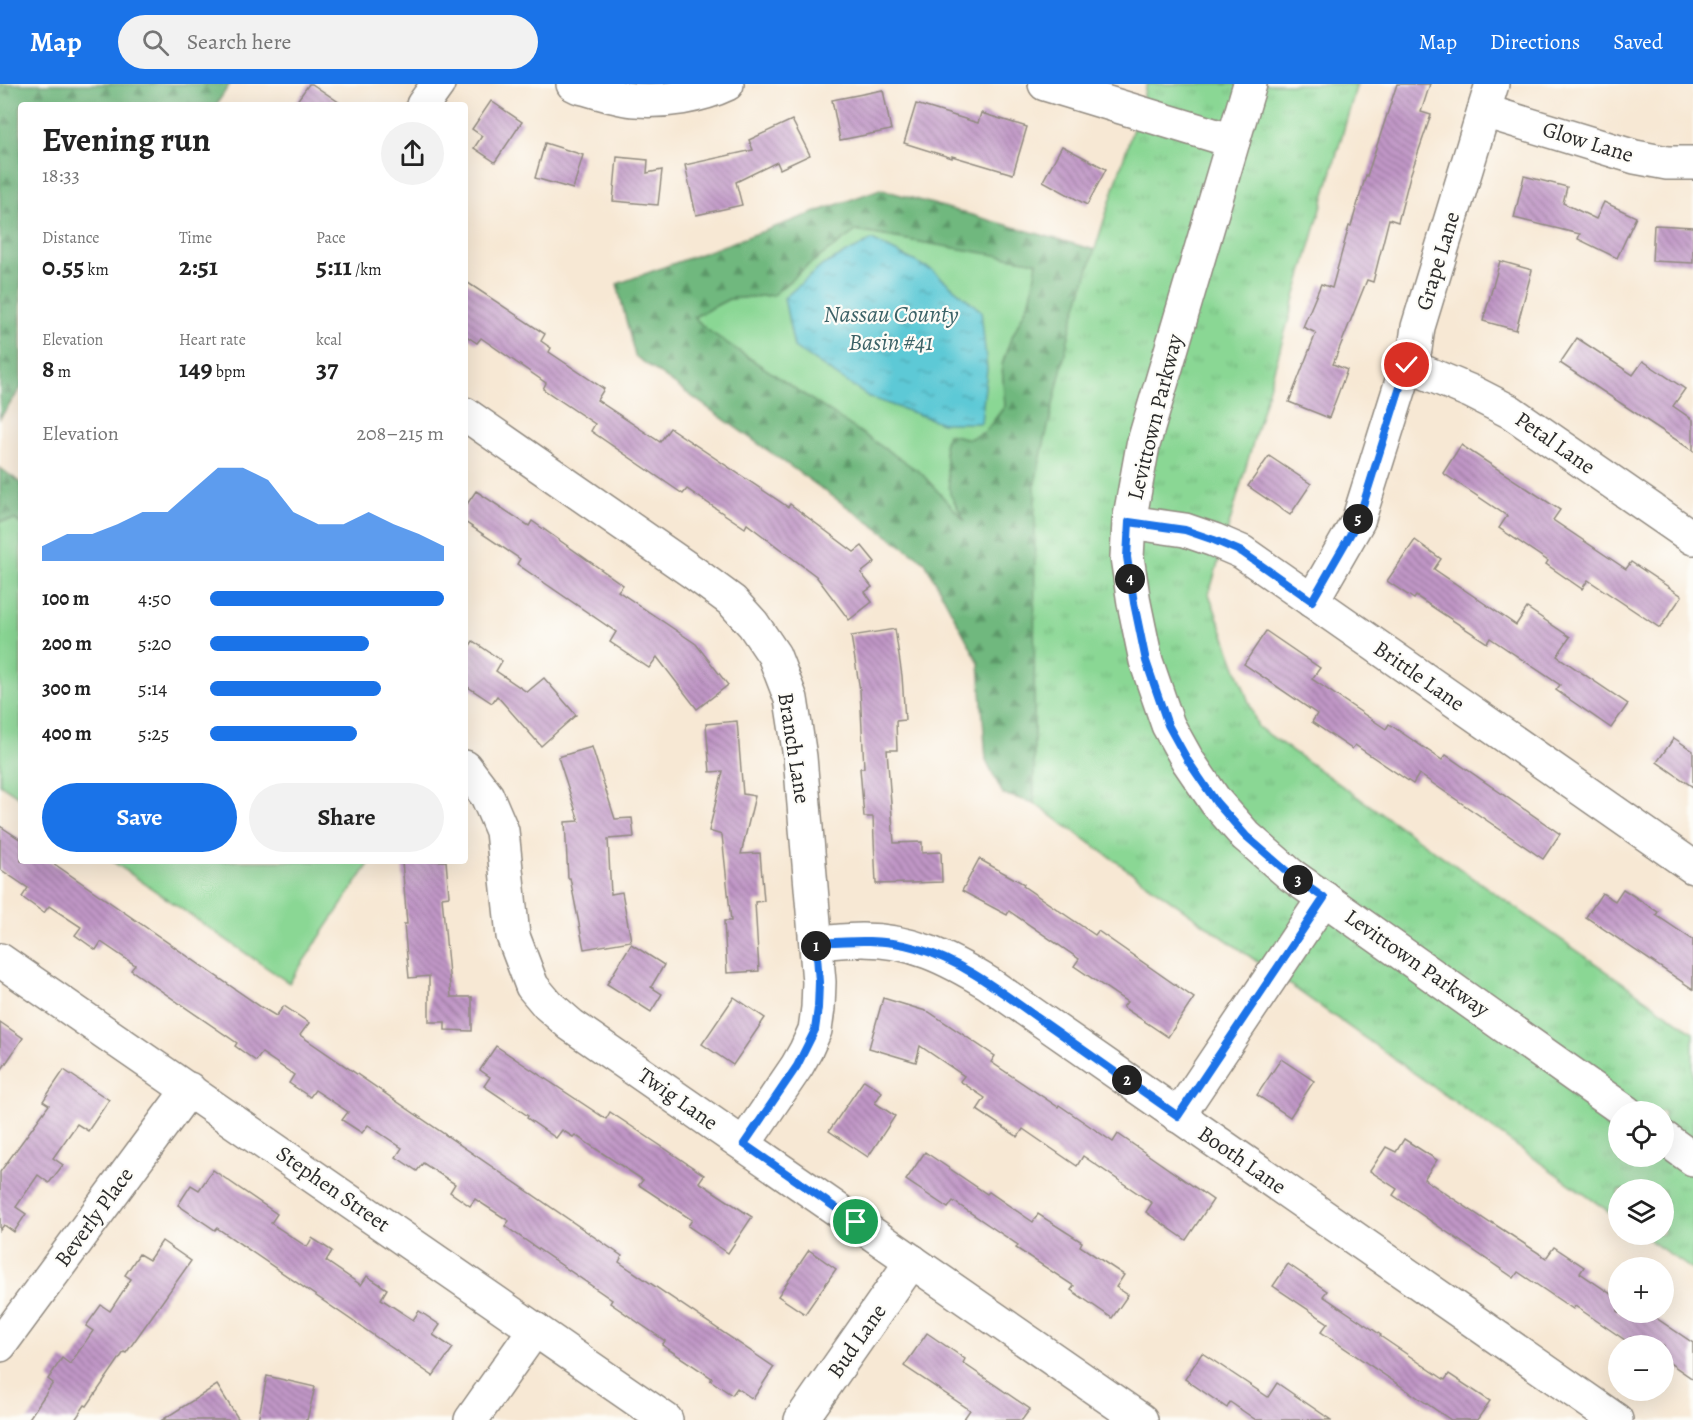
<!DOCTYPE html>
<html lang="en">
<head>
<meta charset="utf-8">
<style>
	body { margin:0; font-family:Alegreya,serif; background:#f2f2f2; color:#222; height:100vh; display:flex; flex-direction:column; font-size:22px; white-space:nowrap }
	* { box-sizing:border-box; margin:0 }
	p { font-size:20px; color:#767676 }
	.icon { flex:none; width:33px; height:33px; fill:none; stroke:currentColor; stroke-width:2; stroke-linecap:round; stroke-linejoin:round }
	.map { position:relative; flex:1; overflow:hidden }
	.sheet { position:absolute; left:18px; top:18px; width:450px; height:762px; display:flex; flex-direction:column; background:#fff; border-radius:6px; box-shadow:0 6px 24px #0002 }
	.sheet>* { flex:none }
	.tools { position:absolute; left:1608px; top:1017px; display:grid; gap:12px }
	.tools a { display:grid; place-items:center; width:66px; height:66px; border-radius:50%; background:#fff; box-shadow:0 6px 24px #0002; font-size:30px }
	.pin { position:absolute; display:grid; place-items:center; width:51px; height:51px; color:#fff; margin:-26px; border:3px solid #fff; border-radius:50%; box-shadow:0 2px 6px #0007 }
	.km { position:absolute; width:30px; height:30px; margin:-15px; border-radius:50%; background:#222; color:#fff; font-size:16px; line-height:30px; text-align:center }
	.round { display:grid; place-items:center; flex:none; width:63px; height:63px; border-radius:32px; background:#f2f2f2 }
	.summary { display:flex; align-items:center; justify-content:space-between; height:102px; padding:0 24px }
	h1 { font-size:33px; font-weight:700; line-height:45px }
	.figures { display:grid; grid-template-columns:repeat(3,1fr); gap:9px; height:102px; padding:6px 24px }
	.figures div { display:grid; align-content:center }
	.figures b { font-size:26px; font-weight:700 }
	.figures small { font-size:16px; font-weight:400 }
	.figures p { font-size:16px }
	.chart { height:168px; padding:12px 24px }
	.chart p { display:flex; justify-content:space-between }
	.chart svg { width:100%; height:108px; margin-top:6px; fill:#1a73e8; opacity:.7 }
	.cta { display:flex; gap:12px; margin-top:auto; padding:12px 24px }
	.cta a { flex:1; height:69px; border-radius:36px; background:#1a73e8; color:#fff; font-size:24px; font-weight:700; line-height:69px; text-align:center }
	.cta a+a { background:#f2f2f2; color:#222 }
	ul { padding:0 24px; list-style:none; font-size:20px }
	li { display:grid; grid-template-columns:96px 72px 1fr; align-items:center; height:45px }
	li i { height:15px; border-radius:8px; background:#1a73e8 }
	header { display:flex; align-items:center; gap:36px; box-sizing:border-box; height:84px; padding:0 30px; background:#1a73e8; color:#fff }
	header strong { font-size:28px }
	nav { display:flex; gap:33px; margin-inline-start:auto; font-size:21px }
	.search { width:420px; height:54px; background:#f2f2f2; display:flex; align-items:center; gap:15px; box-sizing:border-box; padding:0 21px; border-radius:33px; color:#767676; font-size:22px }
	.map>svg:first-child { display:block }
	.grass { fill:#8ad794; stroke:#5a8160; stroke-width:1.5 }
	.forest { fill:url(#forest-firs); stroke:#4d7254; stroke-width:1.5; fill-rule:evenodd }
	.park { fill:url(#park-tufts); stroke:#5a8160; stroke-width:1.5; fill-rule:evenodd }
	.water { fill:url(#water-ripples); stroke:#447a80; stroke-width:1.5 }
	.building { fill:url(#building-back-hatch) }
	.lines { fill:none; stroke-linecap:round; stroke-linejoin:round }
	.minor-casing { stroke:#918a80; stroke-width:36 }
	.minor { stroke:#fff; stroke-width:33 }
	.route-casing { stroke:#fff; stroke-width:12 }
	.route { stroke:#1a73e8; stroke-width:8 }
	.labels { text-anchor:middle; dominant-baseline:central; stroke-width:4.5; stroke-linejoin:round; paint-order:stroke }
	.street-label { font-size:22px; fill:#2b2b2b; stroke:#fdfcf7 }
	.water-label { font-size:24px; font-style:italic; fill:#3c6267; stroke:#fdfcf7 }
</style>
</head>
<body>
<header>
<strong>Map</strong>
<div class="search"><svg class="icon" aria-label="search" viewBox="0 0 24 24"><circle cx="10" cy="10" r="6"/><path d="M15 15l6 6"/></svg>Search here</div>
<nav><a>Map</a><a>Directions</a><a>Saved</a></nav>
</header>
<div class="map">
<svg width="1693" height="1336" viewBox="0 0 1693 1336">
	<defs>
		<pattern id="forest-firs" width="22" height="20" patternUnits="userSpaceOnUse" patternTransform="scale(1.5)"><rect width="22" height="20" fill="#6fb87e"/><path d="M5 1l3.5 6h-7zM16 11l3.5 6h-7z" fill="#5b9667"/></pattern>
		<pattern id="park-tufts" width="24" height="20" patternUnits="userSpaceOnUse" patternTransform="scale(1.5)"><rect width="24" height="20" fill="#8ad794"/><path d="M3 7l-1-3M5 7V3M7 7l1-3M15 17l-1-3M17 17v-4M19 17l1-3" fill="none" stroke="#77b980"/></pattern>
		<pattern id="water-ripples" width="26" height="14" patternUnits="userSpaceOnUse" patternTransform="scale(1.5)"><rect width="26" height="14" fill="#5dc9d6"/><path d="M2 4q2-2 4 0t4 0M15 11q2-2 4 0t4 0" fill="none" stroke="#4da3ae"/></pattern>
		<pattern id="building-back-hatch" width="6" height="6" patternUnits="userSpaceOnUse" patternTransform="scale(1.5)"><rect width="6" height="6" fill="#c096c6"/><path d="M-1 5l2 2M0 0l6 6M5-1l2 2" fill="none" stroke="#9c7ba1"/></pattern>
	</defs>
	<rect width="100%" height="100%" fill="#fdfcf7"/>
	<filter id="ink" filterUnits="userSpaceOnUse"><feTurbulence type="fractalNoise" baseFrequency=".0167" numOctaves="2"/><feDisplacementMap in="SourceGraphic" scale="12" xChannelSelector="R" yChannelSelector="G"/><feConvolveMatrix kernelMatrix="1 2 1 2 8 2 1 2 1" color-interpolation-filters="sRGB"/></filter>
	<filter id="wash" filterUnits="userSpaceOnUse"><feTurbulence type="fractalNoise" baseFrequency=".008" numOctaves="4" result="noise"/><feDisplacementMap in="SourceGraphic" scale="24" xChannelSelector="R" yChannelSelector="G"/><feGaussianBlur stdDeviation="1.35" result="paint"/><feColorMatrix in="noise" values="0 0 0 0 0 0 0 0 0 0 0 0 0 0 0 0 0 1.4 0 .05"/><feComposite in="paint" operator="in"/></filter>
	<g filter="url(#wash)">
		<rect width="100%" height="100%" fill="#f7e8d4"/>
		<g class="grass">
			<path d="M856,147l182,31 -7,36 -21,43 -8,24 3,41 -20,26 -16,7 -21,-5 19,90 -46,-51 -215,-144 -12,-12 35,-18 44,-4 34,-29z"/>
			<path d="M16,436l5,5v273l-21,-14v-263z"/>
			<path d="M112,777h259l-82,122z"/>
		</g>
		<g class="forest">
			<path d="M0,0h230l-14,21h-195v283l-21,30z"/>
			<path d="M880,105l215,61 -22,69 -38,164 -1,320 -31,-9 -17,-34 -7,-97 -54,-101 -290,-206 -18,-72zM856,147l181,31 -6,36 -21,43 -8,24 3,41 -20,26 -16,7 -21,-5 -4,11 6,49 15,27 -44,-48 -215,-144 -12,-12 35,-18 44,-4 34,-29z"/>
			<path d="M0,384l21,15v42l-5,-5 -16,1z"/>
		</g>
		<path class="park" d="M1147,0h210l-148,510 49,133 435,305v238l-51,-35 22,-1v-44h-46v28l-584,-415 1,-320 38,-164zM1618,1028h46v44h-46z"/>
		<path class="water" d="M872,156l60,30 49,41 6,58 -6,54h-39l-73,-26 -75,-50 -10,-49 39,-33z"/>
		<g id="blocks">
			<g class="building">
				<path d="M309,0h3l31,21h-49z"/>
				<path d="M1397,0h33l-9,28 10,3 -21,61 -12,46 -9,-3 -16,63 -6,-2 -34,84 14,6 -18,48 -40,-16 27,-69 -13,-6 18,-43 11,4 17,-62h2l15,-51 1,1z"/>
				<path d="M883,6l8,40 -51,10 -8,-40z"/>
				<path d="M491,17l31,21 -27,40 -21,-14 8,-12 -10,-7z"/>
				<path d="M916,20l62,19 3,-10 46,14 -14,47 -61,-18v2l-48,-15z"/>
				<path d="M792,36l18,35 -30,14 -3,-7 -41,20 6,23 -46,10 -11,-50 68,-15 -4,-10z"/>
				<path d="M545,59l38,12 -10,34 -38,-11z"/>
				<path d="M1062,62l44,23 -19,36 -44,-24z"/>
				<path d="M617,73l31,3 -1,13 15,-3 -4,35 -45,-4z"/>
				<path d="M1524,92l43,11 -4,16 33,16 8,-17 32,15 -19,41 -39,-19 2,-5 -66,-16z"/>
				<path d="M1654,141l39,2v36l-41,-2z"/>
				<path d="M1500,177l32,9 -16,60 -33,-9z"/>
				<path d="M465,197l80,53 -4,7 10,7 -2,4 55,37 -7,11 63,42 10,-14 118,79 2,-3 64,48 8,-6 13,16 -14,11 11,14 -7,5 7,10 -23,18 -33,-44 -69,-52 -2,4 -58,-39 -4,5 -92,-63 4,-7 -52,-35 3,-6 -65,-45 -4,5 -12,-8z"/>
				<path d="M1577,254l56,37 10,-14 42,28 -12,17 20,14v31l-133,-88z"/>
				<path d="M1461,361l99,65 -7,10 73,49 5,-7 51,34 -22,32 -72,-48 -6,9 -36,-25 2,-3 -49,-33 8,-12 -64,-43z"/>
				<path d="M1269,372l42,28 -21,31 -42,-29z"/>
				<path d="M476,407l53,35 3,-5 91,64 -5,6 78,53 32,41 -31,24 -40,-52 -8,11 -39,-26 6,-10 -99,-68 3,-5 -55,-37v-15z"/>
				<path d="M1415,456l26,19 -7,10 82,56 11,-17 43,29 -13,19 71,48 -17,24 -55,-38 4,-5 -70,-47 -3,5 -71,-47 -2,3 -27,-18z"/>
				<path d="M895,545l7,47 3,44 -9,1 1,29h-10l7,93 28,-1v11l19,-1 1,30 -66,2 -3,-67h-9l-4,-49h4l-4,-78 -9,-54z"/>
				<path d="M1266,547l54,37 -8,11 74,50 3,-5 53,36 4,-5 114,79 -17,25 -124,-85 -6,10 -58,-39 -3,4 -40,-27 5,-8 -73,-50z"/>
				<path d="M473,557l29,20 -6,10 31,21 17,-14 32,37 -35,31 -44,-50 -5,7 -27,-18v-32z"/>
				<path d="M737,637l6,73 12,2 -14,58 19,-1 4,48 -9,1 4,69 -32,2 -3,-52h7l-9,-86 -13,-4 14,-60 -13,1 -4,-48z"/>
				<path d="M1674,654l19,13v36l-36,-25z"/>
				<path d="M592,663l23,72 17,-1 2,19 -26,2 3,55 11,-2 9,49 -47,8 -14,-71h-2l-3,-56 14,-1 -21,-64z"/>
				<path d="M0,742l21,14v21h29l211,146 15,9 8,-10 25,17 -9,12 322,221 -3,6 155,105 -21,32 -16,-11 -5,7 -22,-15 2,-2 -50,-33 3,-4 -55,-38 2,-3 -107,-74 4,-5 -34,-22 -5,7 -20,-14 5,-8 -32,-21 -6,8 -21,-14 6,-9 -34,-23 -6,8 -20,-13 6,-8 -33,-22 -5,7 -21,-14 5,-8 -32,-22 -6,8 -21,-15 2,-3 -106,-73 4,-5 -34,-23 -5,8 -21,-15 6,-8 -32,-21 -5,7 -22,-16 6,-9 -28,-19z"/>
				<path d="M979,775l45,25 -1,2 72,49 3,-4 96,67 -26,39 -45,-30 4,-5 -53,-36 5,-7 -70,-48 -2,4 -45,-24z"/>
				<path d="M402,777h44l3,35 -7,1 9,100h21v34l-27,-1v-8h-16v-46l-20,2 -5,-54h3z"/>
				<path d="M1623,805l35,23 -2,3 37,25v49l-107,-72 16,-24 13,8z"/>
				<path d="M631,860l33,21 -13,22 11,7 -11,18 -44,-28z"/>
				<path d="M734,913l31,21 -32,47 -31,-21z"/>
				<path d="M883,914l46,14 66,44 -4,6 67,45 1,-2 54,37 5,-8 95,66 -27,40 -40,-28 6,-9 -69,-47 -6,10 -54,-37 -5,8 -41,-27 8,-12 -25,-17 4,-5 -44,-30 -4,16 -47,-14z"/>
				<path d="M0,938l23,16 -23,34z"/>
				<path d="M496,962l110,73 4,-7 54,36 40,27 -5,7 53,35 -24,36 -40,-27 4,-6 -53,-35 4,-5 -68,-45 -2,2 -11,-7 -6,8 -29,-20 1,-2 -44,-30 6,-9 -10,-7z"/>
				<path d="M1281,975l33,22 -24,36 -33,-22z"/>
				<path d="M64,986l45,30 -21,31 -11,-7 -24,34 10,7 -14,18 -11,-8 -22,32 10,7 -12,18 -10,-7 -4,5v-58l49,-67 -6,-4z"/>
				<path d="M864,996l18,12 -7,11 20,13 -27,41 -39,-26z"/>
				<path d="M1404,1055l33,21 -13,19 66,44 1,-1 55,36 8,-11 30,20 -4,6 38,26v13h29l46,31v36l-29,-20v-13h-21l-12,-9 -3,5 -53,-36 -2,3 -55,-37 -4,6 -121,-83 4,-6 -27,-18 16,-24 10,5z"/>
				<path d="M925,1068l62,42 2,-2 44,30 5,-8 44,28 -2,4 44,29 -8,12 12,8 -16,23 -41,-28 3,-4 -58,-38 2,-3 -65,-44 -5,7 -42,-28z"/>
				<path d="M213,1086l64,44 -6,9 36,24 5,-9 20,13 -6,10 35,24 6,-9 20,13 -6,10 32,21 6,-9 21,14 -7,10 20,13 -20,28 -216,-148 -2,2 -37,-25 13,-20 8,5z"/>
				<path d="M162,1157l29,20 -65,92 -2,-1 -37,54 -2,-1 -10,15h-47l25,-37 -5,-4 14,-21 8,6 23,-33 -7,-5 15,-21 9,6 21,-32 -6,-4 14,-21 10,6z"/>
				<path d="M809,1166l27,19 -31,45 -27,-18z"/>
				<path d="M1288,1180l39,27 -4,5 58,39 -1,1 65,44 4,-6 41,27 -13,19h-26l-130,-88 7,-9 -55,-37z"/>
				<path d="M927,1249l38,26 -2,4 67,46 -8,11h-59l7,-10 -66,-44z"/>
				<path d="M1202,1269l66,44 9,-14 54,37h-75l-26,-18 -3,6 -42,-29z"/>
				<path d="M267,1292l48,11 -8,33h-49z"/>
				<path d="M217,1301l22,35h-77z"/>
			</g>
		</g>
	</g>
	<g filter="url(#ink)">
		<use href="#blocks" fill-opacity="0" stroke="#918a80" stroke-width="1.5"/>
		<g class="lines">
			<defs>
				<g id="minor">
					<path d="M573,0l6,3c18,4 38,12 56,13 30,2 65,-3 92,-16"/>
					<path d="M1045,0l188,57"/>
					<path d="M1250,0l-107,361 -14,77 -2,35 7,46 12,58 22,64 20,36 28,41 30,34 45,39 335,237"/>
					<path d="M423,21l15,-21"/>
					<path d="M1484,27l151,46 32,6h26"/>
					<path d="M1407,281l65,27 39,20 182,126"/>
					<path d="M465,330l229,159 38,28 21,23 21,31 17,44 9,58 19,225 -1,26 -3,22 -9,20 -9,16 -53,78"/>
					<path d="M1129,438l56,8 29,10 28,12 451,315"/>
					<path d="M1312,517l46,-80 49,-156 8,-16 3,-22 74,-243"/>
					<path d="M465,683l22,29 15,35 11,105 19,50 16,19 23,20 570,395"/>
					<path d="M816,859c15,-1 31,-3 46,-3 50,0 85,18 126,43l628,437"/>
					<path d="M0,876l666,460"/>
					<path d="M1178,1032l146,-218"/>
					<path d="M1664,1054l29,21"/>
					<path d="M0,1261l189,-256"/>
					<path d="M471,1336l64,-91"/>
					<path d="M801,1336l111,-159"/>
				</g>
			</defs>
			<use href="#minor" class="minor-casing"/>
			<use href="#minor" class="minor"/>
		</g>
	</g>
	<g class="lines" filter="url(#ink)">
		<defs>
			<path id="route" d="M856,1138l-112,-78 53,-78 18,-36 3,-22 1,-26 -3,-39c33,-2 67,-5 100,5 46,13 84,43 122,70 47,33 93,65 140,98l146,-218 -33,-23 -45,-39 -30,-34 -28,-41 -20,-36 -22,-64 -12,-58 -7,-46 2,-35 56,8 29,10 28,12 70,49 46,-80 49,-156"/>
		</defs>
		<use href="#route" class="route-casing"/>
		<use href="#route" class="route"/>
	</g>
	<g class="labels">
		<g class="street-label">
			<text transform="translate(1588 58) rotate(17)">Glow Lane</text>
			<text transform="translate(1438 177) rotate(-73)">Grape Lane</text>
			<text transform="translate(1155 333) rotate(-76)">Levittown Parkway</text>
			<text transform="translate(1555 359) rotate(35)">Petal Lane</text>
			<text transform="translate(1419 592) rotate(35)">Brittle Lane</text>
			<text transform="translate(794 664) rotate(81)">Branch Lane</text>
			<text transform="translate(1417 879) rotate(35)">Levittown Parkway</text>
			<text transform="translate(678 1015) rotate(35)">Twig Lane</text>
			<text transform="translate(1242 1076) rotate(35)">Booth Lane</text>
			<text transform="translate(333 1105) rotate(35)">Stephen Street</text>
			<text transform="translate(94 1133) rotate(-54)">Beverly Place</text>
			<text transform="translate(857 1257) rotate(-55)">Bud Lane</text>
		</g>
		<g class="water-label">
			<text x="891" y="230">Nassau County<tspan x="891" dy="28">Basin #41</tspan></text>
		</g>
	</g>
</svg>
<div class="tools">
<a><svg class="icon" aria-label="locate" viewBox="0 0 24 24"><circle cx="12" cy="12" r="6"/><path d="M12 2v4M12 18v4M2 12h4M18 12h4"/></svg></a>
<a><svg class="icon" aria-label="layers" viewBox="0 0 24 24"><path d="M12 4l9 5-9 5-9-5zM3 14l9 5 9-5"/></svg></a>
<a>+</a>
<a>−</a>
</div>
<div class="pin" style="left:856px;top:1138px;background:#1e9e55"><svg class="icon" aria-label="arrive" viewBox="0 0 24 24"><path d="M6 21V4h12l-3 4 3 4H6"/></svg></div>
<div class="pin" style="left:1407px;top:281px;background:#d93025"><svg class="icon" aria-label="check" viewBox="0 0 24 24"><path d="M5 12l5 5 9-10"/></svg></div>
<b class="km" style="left:816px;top:862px">1</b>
<b class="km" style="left:1127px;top:996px">2</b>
<b class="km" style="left:1298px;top:796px">3</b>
<b class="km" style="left:1130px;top:495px">4</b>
<b class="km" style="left:1358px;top:435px">5</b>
<section class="sheet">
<div class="summary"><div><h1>Evening run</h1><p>18:33</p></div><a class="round"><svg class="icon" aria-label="share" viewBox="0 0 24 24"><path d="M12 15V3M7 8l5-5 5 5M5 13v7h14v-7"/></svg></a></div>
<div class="figures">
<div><p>Distance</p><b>0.55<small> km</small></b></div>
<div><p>Time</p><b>2:51</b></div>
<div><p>Pace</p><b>5:11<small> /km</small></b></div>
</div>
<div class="figures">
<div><p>Elevation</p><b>8<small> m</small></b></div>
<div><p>Heart rate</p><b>149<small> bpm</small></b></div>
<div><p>kcal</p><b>37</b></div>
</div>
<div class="chart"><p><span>Elevation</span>208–215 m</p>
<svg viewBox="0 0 160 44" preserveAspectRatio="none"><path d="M0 44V38L10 33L20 33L30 29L40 24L50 24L60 15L70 6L80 6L90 11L100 24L110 29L120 29L130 24L140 29L150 33L160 38V44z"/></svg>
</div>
<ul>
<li><b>100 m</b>4:50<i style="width:100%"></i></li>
<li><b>200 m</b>5:20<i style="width:68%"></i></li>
<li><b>300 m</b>5:14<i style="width:73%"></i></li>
<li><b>400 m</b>5:25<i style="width:63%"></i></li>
</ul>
<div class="cta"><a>Save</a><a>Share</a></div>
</section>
</div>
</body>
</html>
